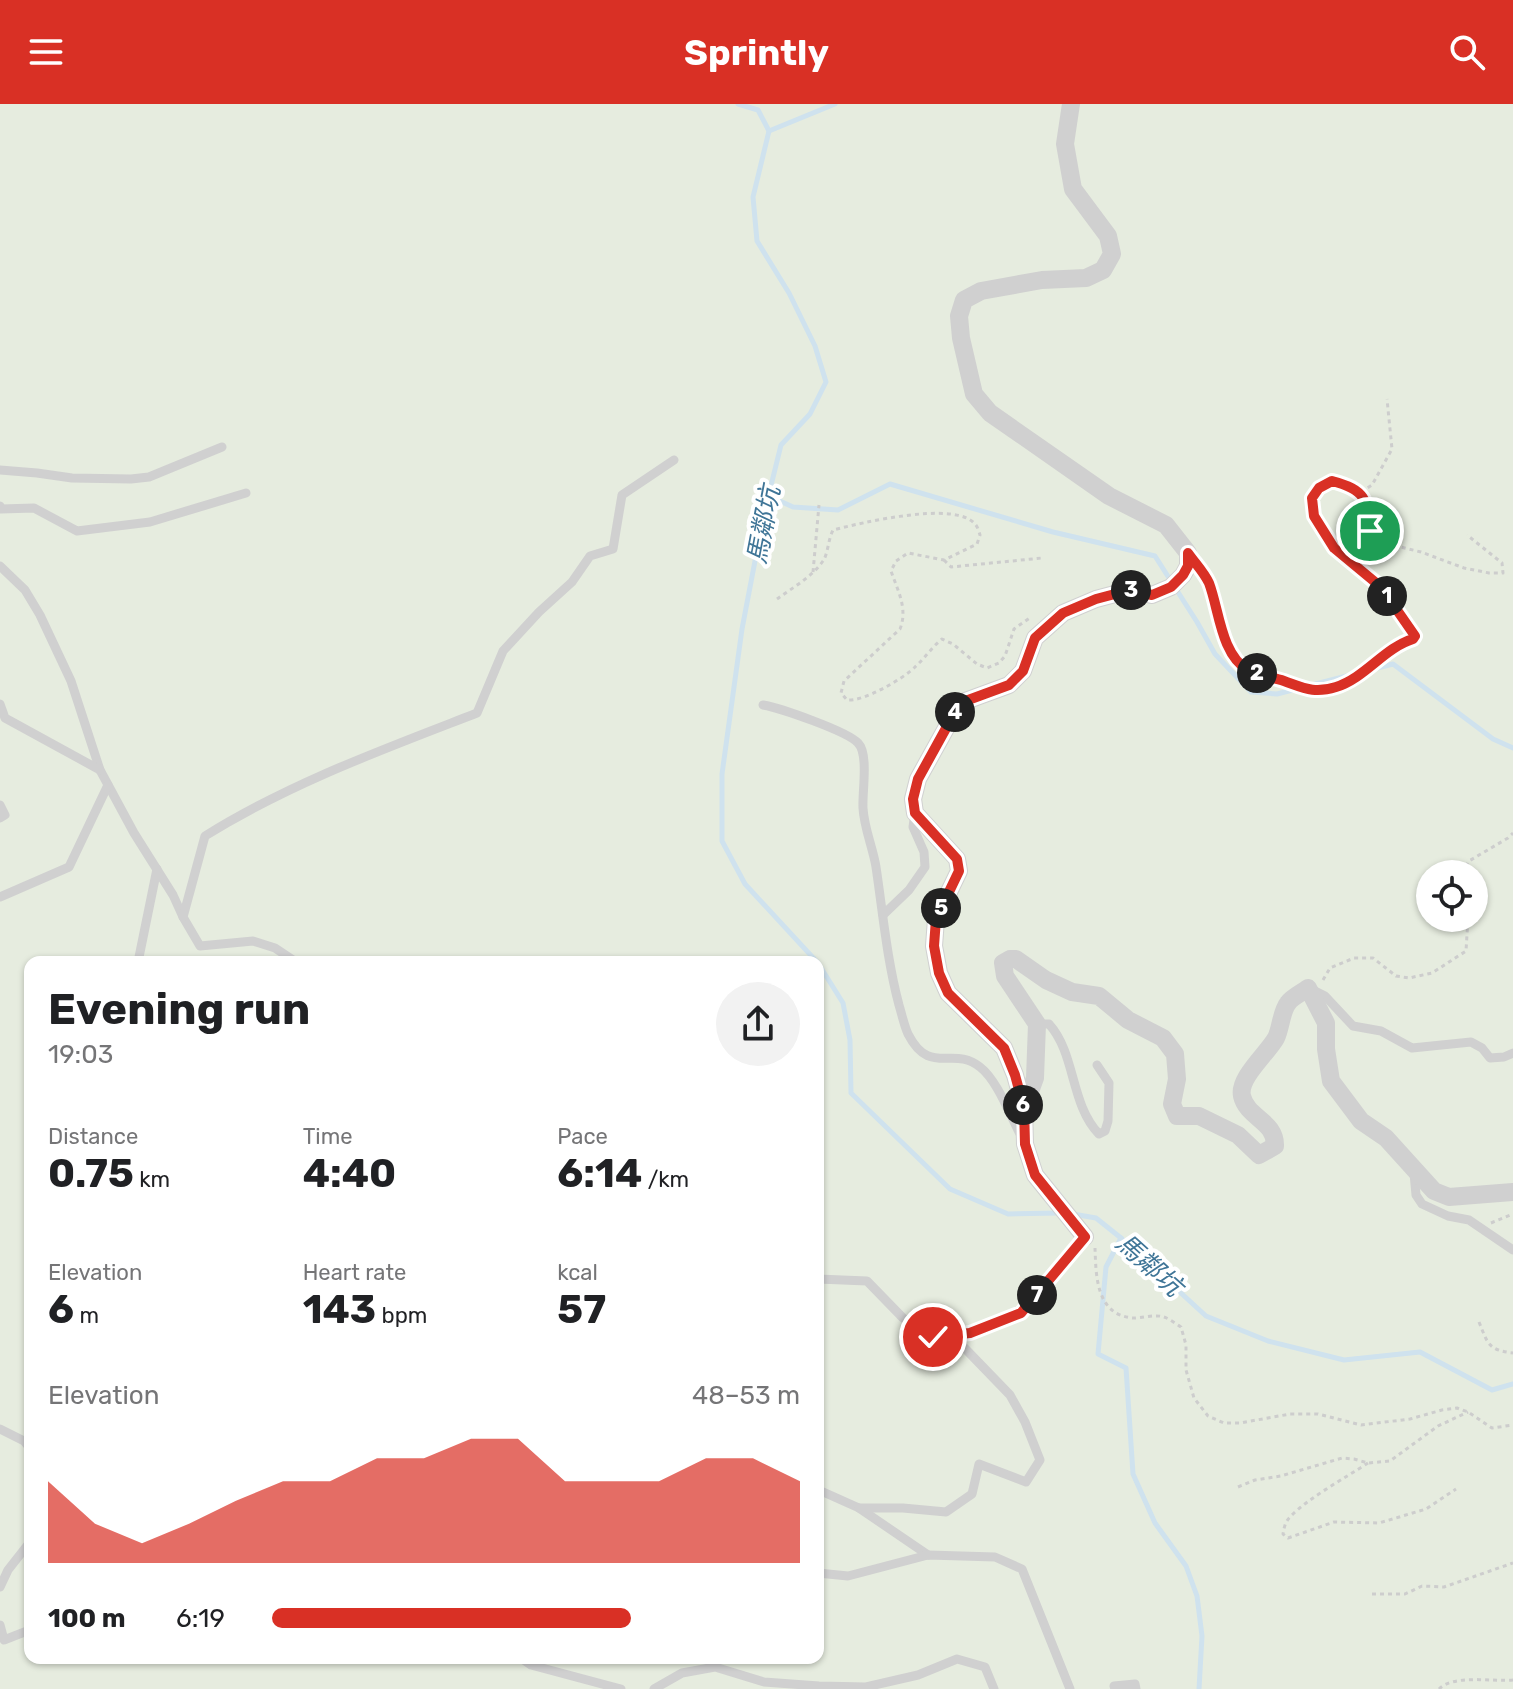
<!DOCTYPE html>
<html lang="en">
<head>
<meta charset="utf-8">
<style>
	body { margin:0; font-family:Rubik,"Noto Sans TC",sans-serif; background:#f2f2f2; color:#202124; height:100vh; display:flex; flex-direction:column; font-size:30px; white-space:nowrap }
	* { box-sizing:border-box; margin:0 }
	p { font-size:26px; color:#757577 }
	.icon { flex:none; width:44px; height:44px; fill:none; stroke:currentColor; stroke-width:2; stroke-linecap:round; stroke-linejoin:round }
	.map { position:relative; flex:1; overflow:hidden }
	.panel { position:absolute; left:24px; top:852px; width:800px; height:708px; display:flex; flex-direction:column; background:#fff; border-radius:16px; box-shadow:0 2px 6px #0004 }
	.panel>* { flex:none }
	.tools { position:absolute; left:1416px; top:756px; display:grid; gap:16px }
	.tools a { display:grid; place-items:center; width:72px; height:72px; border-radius:50%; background:#fff; box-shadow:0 2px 6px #0004; font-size:40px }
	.pin { position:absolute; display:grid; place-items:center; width:68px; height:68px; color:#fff; margin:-34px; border:4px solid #fff; border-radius:50%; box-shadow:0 2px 8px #0007 }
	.km { position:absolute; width:40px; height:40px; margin:-20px; border-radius:50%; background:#222; color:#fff; font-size:22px; line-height:40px; text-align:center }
	.round { display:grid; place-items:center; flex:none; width:84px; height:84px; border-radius:42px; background:#f2f2f2 }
	.overview { display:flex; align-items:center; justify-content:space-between; height:136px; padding:0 24px }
	h1 { font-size:44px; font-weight:700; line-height:60px }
	.metrics { display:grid; grid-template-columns:repeat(3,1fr); gap:12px; height:136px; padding:8px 24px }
	.metrics div { display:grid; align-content:center }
	.metrics b { font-size:40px; font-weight:700 }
	.metrics small { font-size:22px; font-weight:400 }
	.metrics p { font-size:22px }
	.chart { height:224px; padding:16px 24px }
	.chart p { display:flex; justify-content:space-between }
	.chart svg { width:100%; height:144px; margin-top:8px; fill:#d93025; opacity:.7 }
	ul { padding:0 24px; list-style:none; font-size:26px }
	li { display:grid; grid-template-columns:128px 96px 1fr; align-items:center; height:60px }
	li i { height:20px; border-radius:10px; background:#d93025 }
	header { display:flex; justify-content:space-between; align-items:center; height:104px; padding:0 24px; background:#d93025; color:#fff; font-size:36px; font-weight:700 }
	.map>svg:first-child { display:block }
	.green { fill:#e6ecdf; fill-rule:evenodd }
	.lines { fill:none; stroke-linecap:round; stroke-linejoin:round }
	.stream { stroke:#cfe2ee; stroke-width:5 }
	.path { stroke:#cdcdcd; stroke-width:3; stroke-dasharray:4 4; stroke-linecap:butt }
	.service { stroke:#d0d0d0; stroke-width:9 }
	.minor { stroke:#d0d0d0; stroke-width:18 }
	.route-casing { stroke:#fff; stroke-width:16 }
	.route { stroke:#d93025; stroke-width:10 }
	.labels { text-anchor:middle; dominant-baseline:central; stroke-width:8; stroke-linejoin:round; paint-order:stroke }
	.water-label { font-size:26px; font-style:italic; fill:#3f7597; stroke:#fff }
</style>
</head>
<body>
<header><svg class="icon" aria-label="menu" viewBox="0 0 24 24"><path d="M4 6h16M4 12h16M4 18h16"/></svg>Sprintly<svg class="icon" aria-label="search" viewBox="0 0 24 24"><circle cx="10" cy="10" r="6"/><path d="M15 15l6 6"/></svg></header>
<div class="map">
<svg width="1513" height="1585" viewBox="0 0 1513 1585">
	<rect width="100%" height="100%" fill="#fff"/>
	<path class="green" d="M0,0h1513v1585h-1513zM1430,770h44v44h-44zM30,858h788v696h-788z"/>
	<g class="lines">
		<g class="stream">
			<path d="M738,0l20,6 11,21 -16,66 4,44 32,52 26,53 11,36 -16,32 -29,31 -17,69 -22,115 -20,145v67l23,43 72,78"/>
			<path d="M769,27l66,-27"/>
			<path d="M769,392l24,11 45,3 52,-26 163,48 102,24 42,66 18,32 36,38 26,2 116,-30 100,75 20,9"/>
			<path d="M818,859l25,40 7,37 1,53 99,96 58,25 52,-1"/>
			<path d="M1073,1110l23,4 25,20 85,78 62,25 76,19 76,-8 72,38 21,-6"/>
			<path d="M1121,1134l-15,29 -8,87 28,14 7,106 22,49 31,43 11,30 5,40 -3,53"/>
		</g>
		<g class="path">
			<path d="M1361,388l11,-7 20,-36 -5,-50"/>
			<path d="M944,456l7,7 91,-9"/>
			<path d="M813,468l6,-67"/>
			<path d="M1202,468c18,25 13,61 33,86 11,14 26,15 43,20 11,4 22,10 34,13 34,7 71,-43 101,-52l2,-3 -34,-49 -47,-39 -20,-32 -2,-18 7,-10 13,-7c34,8 35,18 38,50l14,12 37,9 43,16 25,5h14l-1,-10 -35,-28"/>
			<path d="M777,495c15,-11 35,-22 46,-38 5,-7 5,-21 10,-31 28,-7 122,-30 142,-6 3,3 4,8 5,11l-3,9 -33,16 -36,-7 -12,8 -5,10c7,20 17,38 9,58l-56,52 -3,12 6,7c16,2 56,-21 68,-33 10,-9 16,-19 27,-28l11,5 24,20 10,4 12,-5 6,-7 9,-27 17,-12"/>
			<path d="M1464,770v-4l5,-9 39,-23 5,-5"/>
			<path d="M1323,876l7,-12 24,-10h19l23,18 13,2 23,-5 34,-22 2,-33"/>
			<path d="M1491,1119l22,-9"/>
			<path d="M1095,1144c1,28 1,67 38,70 9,0 22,-4 31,-1 6,2 12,7 17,10l5,18v25l8,28 14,18 16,7h16l50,-9h28l43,11 49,-6 32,-9 15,-2 11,4 24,16 21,-3"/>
			<path d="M1479,1218c9,22 9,28 34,31"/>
			<path d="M1368,1359c-23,15 -60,35 -78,54 -5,5 -6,11 -7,17l5,4 46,-16 45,1 47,-14 30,-20"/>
			<path d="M1238,1383l17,-7 26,-4 61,-18 12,1 14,4 22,-2 48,-35 30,-14"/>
			<path d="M1372,1490h33l17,-8 22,1 69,-24"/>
			<path d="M1439,1585c15,-15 54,-7 74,-9"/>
		</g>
		<g class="service">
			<path d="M0,366l37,3 35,5 59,1 18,-2 73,-30"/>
			<path d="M0,402l1,3 33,-1 43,23 73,-9 96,-29"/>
			<path d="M0,462l25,24 15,25 31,66 29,89 34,63 39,62 10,22 17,29 53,-5 22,7 21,14"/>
			<path d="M0,600l5,14 95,52"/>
			<path d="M763,601c17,3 84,26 95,38 11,11 4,49 5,65 1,20 10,40 13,59 7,47 11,93 23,138 3,10 5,20 9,29 22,43 45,11 72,33 17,13 30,48 40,67"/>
			<path d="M0,701l5,10 -5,3"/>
			<path d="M0,793l69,-30 39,-82"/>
			<path d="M883,811l26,-25 16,-23 -1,-15 -11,-25 2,-14"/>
			<path d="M183,813l22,-81c85,-53 179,-87 272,-123l26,-62 36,-39 33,-30 18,-26 23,-7 9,-54 52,-35"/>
			<path d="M138,858l19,-93"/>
			<path d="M1311,885l14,7 28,30 28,5 31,17 59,-6 11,6 8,10 14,-1 9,-4"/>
			<path d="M1037,920h12c27,30 21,80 50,110l6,-3 3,-10 1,-38 -12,-18"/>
			<path d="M1414,1069l2,22 6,9 26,12 21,4 44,30"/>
			<path d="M818,1175l49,2 36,37 30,19 37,-4 51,-20 64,-76"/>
			<path d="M0,1325l24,12 6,7"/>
			<path d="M818,1383l3,4 38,17 69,47"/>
			<path d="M859,1404h44l43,4 26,-18 7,-30 47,18 14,-22 -15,-38 -15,-27 -58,-60"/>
			<path d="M818,1469l30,3 80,-21 67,2 27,12 48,120"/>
			<path d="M0,1483l8,-17 22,-28"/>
			<path d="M0,1521l4,15 23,-9 3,-3"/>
			<path d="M521,1554l10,7 90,24"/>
			<path d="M654,1585l28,-16 33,-6 49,15 55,4 47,1 52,-12 39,-16 28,8 9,22"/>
			<path d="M1115,1585l-1,-3 21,-2 1,5"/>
		</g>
		<g class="minor">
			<path d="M1071,0l-6,40 8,45 35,47 4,18 -9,16 -17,8 -44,2 -61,11 -17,9 -5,16 2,22 13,56 16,19 119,83 57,29 22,28v13l-5,9 -12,12 -19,8 -22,-5 -34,9 -33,14 -28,25 -12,33 -14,14 -49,18 -42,76 -5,20 2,14 42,46 2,12 -23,48 -2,27 5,27 9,20 56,55 11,27 9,33 1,36 10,31 50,62"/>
			<path d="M1024,1004l11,-30 2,-54 -32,-48 -2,-13 7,-4h6l30,21 26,12 27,4 29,24 35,18 12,16 2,25 -5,25 5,12h22l39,19 21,20 16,-9c1,-25 -28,-28 -33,-50 -4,-18 25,-42 34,-58 5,-10 5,-26 12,-35 4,-6 15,-11 20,-15l18,35v26l5,32 30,40 25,17 48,53 15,6 64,-5"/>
		</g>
	</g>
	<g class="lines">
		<defs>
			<path id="route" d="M933,1233l37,-4 51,-20 64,-76 -50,-62 -10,-31 -1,-36 -9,-33 -11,-27 -56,-55 -9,-20 -5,-27 2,-27 23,-48 -2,-12 -42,-46 -2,-14 5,-20 42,-76 49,-18 14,-14 12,-33 28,-25 33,-14 34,-9 22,5 19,-8 12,-12 5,-9v-13c7,10 16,19 21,30 10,26 12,72 39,87 10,6 25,7 36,11 20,7 30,13 52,6 29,-9 48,-39 77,-48l2,-3 -34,-49 -47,-39 -20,-32 -2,-18 7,-10 13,-7c34,9 35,18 38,50"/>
		</defs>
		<use href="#route" class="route-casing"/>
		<use href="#route" class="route"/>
	</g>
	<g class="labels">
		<g class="water-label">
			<text transform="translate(764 421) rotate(-79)">馬鄰坑</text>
			<text transform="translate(1149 1161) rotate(42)">馬鄰坑</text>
		</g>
	</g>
</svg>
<div class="tools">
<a><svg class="icon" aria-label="locate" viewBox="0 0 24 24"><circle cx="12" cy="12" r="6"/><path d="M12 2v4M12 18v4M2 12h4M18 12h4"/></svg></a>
</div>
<div class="pin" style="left:1370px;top:427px;background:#1e9e55"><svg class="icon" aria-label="arrive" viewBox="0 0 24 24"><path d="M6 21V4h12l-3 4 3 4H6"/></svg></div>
<div class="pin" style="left:933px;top:1233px;background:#d93025"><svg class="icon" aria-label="check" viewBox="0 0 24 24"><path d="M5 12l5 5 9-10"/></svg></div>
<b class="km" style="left:1387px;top:492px">1</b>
<b class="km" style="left:1257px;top:569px">2</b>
<b class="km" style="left:1131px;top:486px">3</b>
<b class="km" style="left:955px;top:608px">4</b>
<b class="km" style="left:941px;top:804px">5</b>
<b class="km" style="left:1023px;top:1001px">6</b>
<b class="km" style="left:1037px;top:1191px">7</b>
<section class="panel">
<div class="overview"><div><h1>Evening run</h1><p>19:03</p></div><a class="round"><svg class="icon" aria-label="share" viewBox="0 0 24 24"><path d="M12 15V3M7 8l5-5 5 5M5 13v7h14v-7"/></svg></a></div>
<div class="metrics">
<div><p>Distance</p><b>0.75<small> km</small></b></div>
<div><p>Time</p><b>4:40</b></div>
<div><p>Pace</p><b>6:14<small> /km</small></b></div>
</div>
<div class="metrics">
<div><p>Elevation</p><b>6<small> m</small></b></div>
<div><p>Heart rate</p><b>143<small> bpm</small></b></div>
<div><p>kcal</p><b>57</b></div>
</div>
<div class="chart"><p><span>Elevation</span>48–53 m</p>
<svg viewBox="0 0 160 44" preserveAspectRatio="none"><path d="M0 44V19L10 32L20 38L30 32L40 25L50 19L60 19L70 12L80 12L90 6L100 6L110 19L120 19L130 19L140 12L150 12L160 19V44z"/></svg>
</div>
<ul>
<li><b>100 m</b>6:19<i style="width:68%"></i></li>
</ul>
</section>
</div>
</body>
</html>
